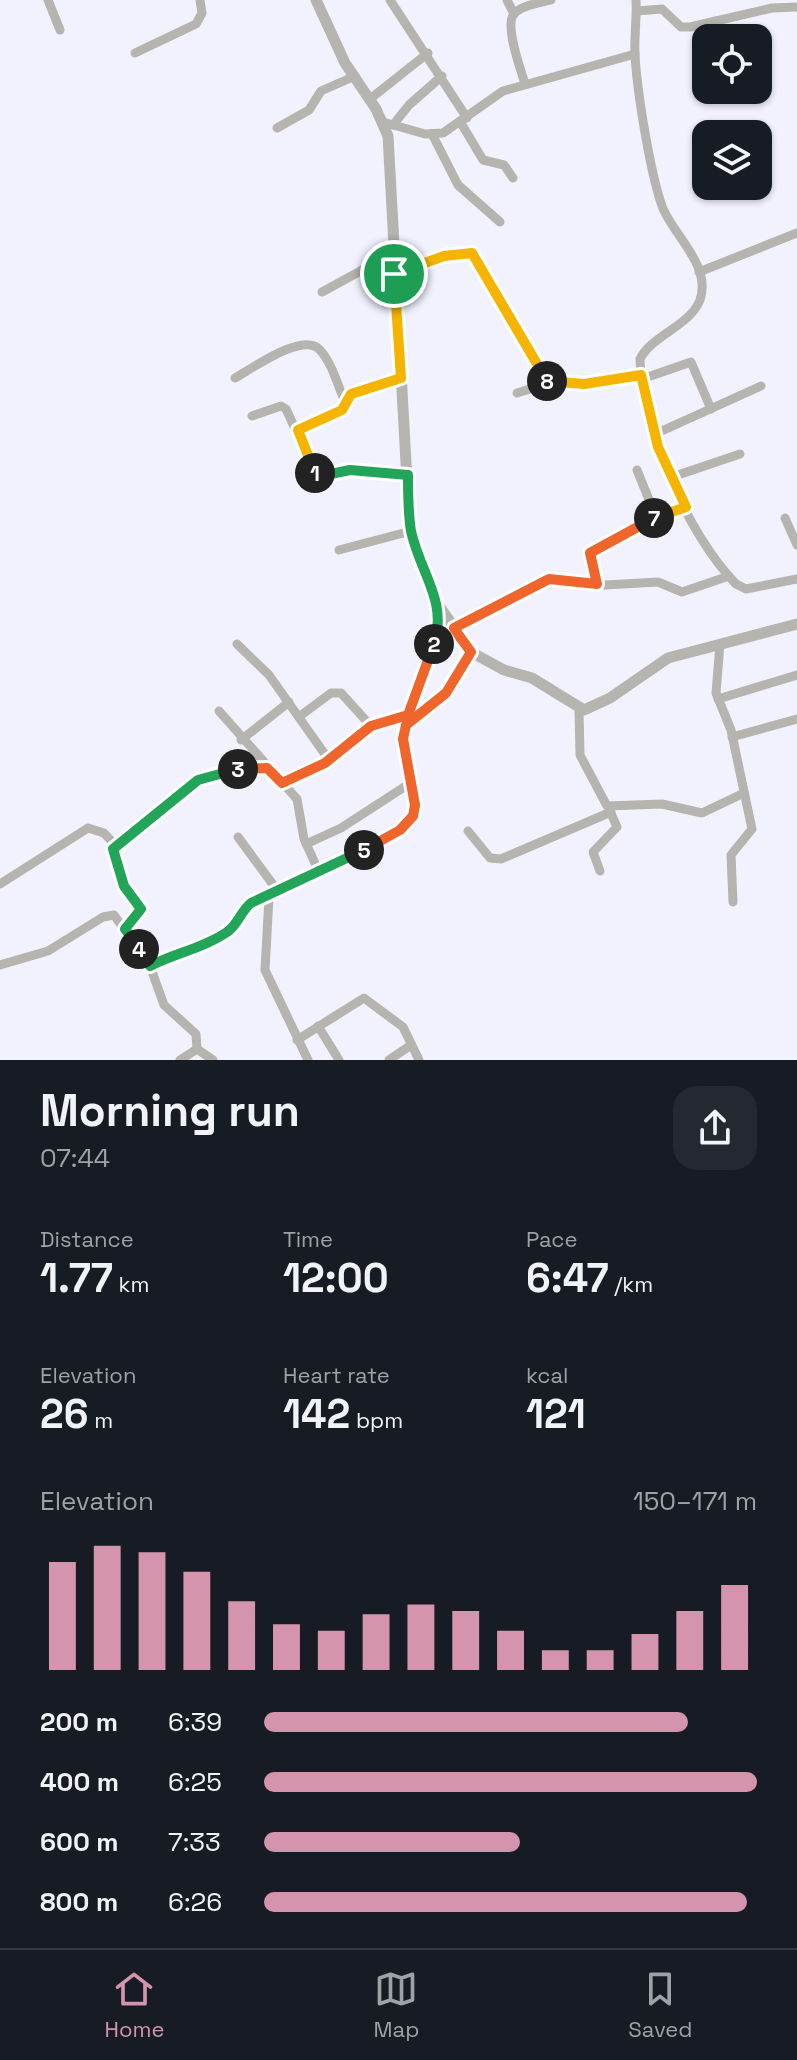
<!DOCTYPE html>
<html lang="en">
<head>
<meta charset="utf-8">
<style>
	body { margin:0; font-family:"Space Grotesk",sans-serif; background:#242831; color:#f1f3f6; height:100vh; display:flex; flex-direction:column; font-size:30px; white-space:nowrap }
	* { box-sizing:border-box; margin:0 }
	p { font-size:26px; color:#9ea1a6 }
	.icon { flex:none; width:44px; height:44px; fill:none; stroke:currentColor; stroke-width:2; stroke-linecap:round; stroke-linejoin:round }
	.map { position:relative; height:1060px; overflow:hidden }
	.drawer { display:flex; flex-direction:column; background:#171b24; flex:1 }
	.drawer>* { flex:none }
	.controls { position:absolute; left:692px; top:24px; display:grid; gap:16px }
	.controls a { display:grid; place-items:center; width:80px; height:80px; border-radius:16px; background:#171b24; box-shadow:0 2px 6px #0004; font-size:40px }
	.pin { position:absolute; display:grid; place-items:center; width:68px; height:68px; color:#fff; margin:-34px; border:4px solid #fff; border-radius:50%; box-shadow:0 2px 8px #0007 }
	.km { position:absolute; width:40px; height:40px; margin:-20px; border-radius:50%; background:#222; color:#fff; font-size:22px; line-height:40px; text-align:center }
	.round { display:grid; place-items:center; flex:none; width:84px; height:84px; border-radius:24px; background:#242831 }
	.overview { display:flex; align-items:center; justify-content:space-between; height:136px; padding:0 40px }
	h1 { font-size:44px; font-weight:800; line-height:60px }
	.figures { display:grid; grid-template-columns:repeat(3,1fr); gap:12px; height:136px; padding:8px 40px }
	.figures div { display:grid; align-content:center }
	.figures b { font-size:40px; font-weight:800 }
	.figures small { font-size:22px; font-weight:400 }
	.figures p { font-size:22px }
	.chart { height:224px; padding:16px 40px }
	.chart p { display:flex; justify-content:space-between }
	.chart svg { width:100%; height:144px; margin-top:8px; stroke:#d494ae; stroke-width:6 }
	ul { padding:0 40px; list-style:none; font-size:26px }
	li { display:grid; grid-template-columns:128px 96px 1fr; align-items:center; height:60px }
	li i { height:20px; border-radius:10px; background:#d494ae }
	.tabs { display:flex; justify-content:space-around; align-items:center; height:112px; border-top:2px solid #363941; background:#171b24; font-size:22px; color:#9ea1a6 }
	.tabs a { display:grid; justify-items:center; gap:4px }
	.tabs .current { color:#d494ae }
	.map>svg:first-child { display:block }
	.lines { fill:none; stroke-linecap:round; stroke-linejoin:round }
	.minor { stroke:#b6b4af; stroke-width:9 }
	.tertiary { stroke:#b6b4af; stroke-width:11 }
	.split-1-casing { stroke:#fff; stroke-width:16 }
	.split-2-casing { stroke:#fff; stroke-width:16 }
	.split-3-casing { stroke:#fff; stroke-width:16 }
	.split-4-casing { stroke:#fff; stroke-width:16 }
	.split-5-casing { stroke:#fff; stroke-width:16 }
	.split-6-casing { stroke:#fff; stroke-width:16 }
	.split-7-casing { stroke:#fff; stroke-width:16 }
	.split-8-casing { stroke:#fff; stroke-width:16 }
	.split-9-casing { stroke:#fff; stroke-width:16 }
	.split-1 { stroke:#f5b400; stroke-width:10 }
	.split-2 { stroke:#22a559; stroke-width:10 }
	.split-3 { stroke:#f0652b; stroke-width:10 }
	.split-4 { stroke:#22a559; stroke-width:10 }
	.split-5 { stroke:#22a559; stroke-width:10 }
	.split-6 { stroke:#f0652b; stroke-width:10 }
	.split-7 { stroke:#f0652b; stroke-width:10 }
	.split-8 { stroke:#f5b400; stroke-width:10 }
	.split-9 { stroke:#f5b400; stroke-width:10 }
</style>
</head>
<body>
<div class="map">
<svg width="797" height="1060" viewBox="0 0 797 1060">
	<rect width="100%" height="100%" fill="#f2f2ff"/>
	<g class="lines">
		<g class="minor">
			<path d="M48,0l12,30"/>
			<path d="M390,0l77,118"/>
			<path d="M507,0l7,14"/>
			<path d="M636,0c1,18 -2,37 -1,55 2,36 15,117 27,151 10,28 50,59 38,94 -10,26 -48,35 -60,59 1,69 48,176 96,225l10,5 51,-10"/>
			<path d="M637,11l25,-2 19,18h9l82,-19 25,-1"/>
			<path d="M715,21l8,17"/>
			<path d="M135,53l61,-29 6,-11 -2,-13"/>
			<path d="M525,84c-4,-14 -21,-59 -11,-70 7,-9 26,-11 37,-14"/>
			<path d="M370,99l58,-46"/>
			<path d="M383,122l42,12 18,-1 60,-42 132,-37"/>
			<path d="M461,123l22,37 21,5 9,13"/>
			<path d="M393,125l16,-20 33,-29"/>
			<path d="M277,128l32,-18 12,-19 34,-15"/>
			<path d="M432,134l26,51 42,37"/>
			<path d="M699,272l98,-39"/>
			<path d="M394,274l50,-18 28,-3 77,131"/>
			<path d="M322,292l44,-24 28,2"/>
			<path d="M235,378c18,-10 69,-47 85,-28 12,13 18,36 25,52"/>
			<path d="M642,379l49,-17 20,47"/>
			<path d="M517,393l36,-11 31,2 57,-9"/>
			<path d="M252,416l29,-10 5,3 31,67 33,-6 58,5"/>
			<path d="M298,430l44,-20 9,-16 50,-16"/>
			<path d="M655,434l106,-48"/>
			<path d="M637,470l19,47"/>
			<path d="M672,477l68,-23"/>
			<path d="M785,518l12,27"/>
			<path d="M339,550l72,-19"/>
			<path d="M597,584l-7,-27 3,-7 63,-33 30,-10"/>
			<path d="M454,628l95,-49 56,6 53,-3 24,10 47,-16"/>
			<path d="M237,644l32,31 60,85"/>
			<path d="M720,644l-4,49 15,37 21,99 -21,26 2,47"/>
			<path d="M718,699l79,-24"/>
			<path d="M579,709l1,46 27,51 55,-2 40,9 42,-20"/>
			<path d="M219,711l78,88 7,40 15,33"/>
			<path d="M300,716l31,-23h10l30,33"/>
			<path d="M406,725l40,-32 25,-41"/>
			<path d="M732,737l65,-18"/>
			<path d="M241,740l48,-38"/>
			<path d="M282,783l43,-20 46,-37 37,-11"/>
			<path d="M468,831l22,27 11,1 110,-47"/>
			<path d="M238,837l39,53"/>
			<path d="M306,844l35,-16 71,-46"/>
			<path d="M600,871l-7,-19 24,-25 -8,-18"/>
			<path d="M0,884l88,-56 16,5 12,13"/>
			<path d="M125,929l16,-20c-11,-19 -21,-35 -30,-56l5,-7 91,-71 26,-6 34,-1"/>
			<path d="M0,965l48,-14 55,-34 11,-2 36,51 14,39 32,29 1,15"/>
			<path d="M150,966c25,-13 54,-18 77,-33 18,-12 9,-30 42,-36"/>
			<path d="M318,1026l21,34"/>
			<path d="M297,1040l67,-42 39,29 16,33"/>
			<path d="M197,1049l16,11"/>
			<path d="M180,1060l17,-11"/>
			<path d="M308,1060l-43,-90 4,-73c20,-17 43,-20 67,-31 20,-9 46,-23 64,-37 32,-24 1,-61 3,-92 4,-45 33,-83 36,-131"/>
			<path d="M389,1060l22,-15"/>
		</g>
		<path class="tertiary" d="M316,0l29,63 31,46 12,27 20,363 3,32 12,40 16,35 32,46 33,18 28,8 52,32 26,-12 58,-40 129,-34"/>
	</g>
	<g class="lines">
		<defs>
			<path id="split-1" d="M315,473l-17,-43 44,-20 9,-16 50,-16 -7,-104"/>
			<path id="split-2" d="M315,473l6,3 29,-6 58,5c0,19 0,38 3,56 9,42 37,70 23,113"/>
			<path id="split-3" d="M238,769l29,-1 15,15 43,-20 46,-37 37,-11 26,-71"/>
			<path id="split-4" d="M139,949l-14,-20 16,-20 -17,-23 -11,-37 85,-69 40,-11"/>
			<path id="split-5" d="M139,949l11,17c25,-13 54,-18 77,-34 11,-7 13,-20 24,-29l113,-53"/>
			<path id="split-6" d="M364,850l36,-20 13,-14 2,-11 -12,-66 3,-14 40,-32 25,-41 -11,-15"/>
			<path id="split-7" d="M460,637l-6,-9 95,-49 48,5 -7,-31 64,-35"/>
			<path id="split-8" d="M547,381l37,3 57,-9 17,72 28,60 -32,11"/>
			<path id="split-9" d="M394,274l50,-18 28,-3 75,128"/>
		</defs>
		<use href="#split-1" class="split-1-casing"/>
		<use href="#split-2" class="split-2-casing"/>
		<use href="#split-3" class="split-3-casing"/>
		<use href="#split-4" class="split-4-casing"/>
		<use href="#split-5" class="split-5-casing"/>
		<use href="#split-6" class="split-6-casing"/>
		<use href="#split-7" class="split-7-casing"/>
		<use href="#split-8" class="split-8-casing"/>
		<use href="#split-9" class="split-9-casing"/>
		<use href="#split-1" class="split-1"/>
		<use href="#split-2" class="split-2"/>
		<use href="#split-3" class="split-3"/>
		<use href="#split-4" class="split-4"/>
		<use href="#split-5" class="split-5"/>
		<use href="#split-6" class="split-6"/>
		<use href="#split-7" class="split-7"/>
		<use href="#split-8" class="split-8"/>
		<use href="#split-9" class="split-9"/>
	</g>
</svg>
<div class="controls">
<a><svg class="icon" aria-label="locate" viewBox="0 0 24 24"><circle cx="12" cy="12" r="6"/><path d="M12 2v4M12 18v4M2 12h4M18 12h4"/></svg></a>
<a><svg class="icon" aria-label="layers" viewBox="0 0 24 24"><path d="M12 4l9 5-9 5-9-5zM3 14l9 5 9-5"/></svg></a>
</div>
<div class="pin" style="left:394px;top:274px;background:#1e9e55"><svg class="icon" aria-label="arrive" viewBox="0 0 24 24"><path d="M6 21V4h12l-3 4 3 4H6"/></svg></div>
<b class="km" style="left:315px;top:473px">1</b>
<b class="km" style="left:434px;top:644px">2</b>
<b class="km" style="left:238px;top:769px">3</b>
<b class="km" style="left:139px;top:949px">4</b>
<b class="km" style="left:364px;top:850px">5</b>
<b class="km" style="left:654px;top:518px">7</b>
<b class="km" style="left:547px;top:381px">8</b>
</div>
<section class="drawer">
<div class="overview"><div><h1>Morning run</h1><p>07:44</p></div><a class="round"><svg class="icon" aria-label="share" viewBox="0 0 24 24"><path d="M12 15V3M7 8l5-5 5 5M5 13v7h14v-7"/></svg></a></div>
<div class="figures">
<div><p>Distance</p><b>1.77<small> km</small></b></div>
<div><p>Time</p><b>12:00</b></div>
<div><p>Pace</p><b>6:47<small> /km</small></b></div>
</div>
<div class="figures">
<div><p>Elevation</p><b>26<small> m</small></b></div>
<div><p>Heart rate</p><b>142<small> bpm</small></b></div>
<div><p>kcal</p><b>121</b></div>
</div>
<div class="chart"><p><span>Elevation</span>150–171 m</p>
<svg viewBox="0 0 160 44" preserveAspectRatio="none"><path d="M5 44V11M15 44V6M25 44V8M35 44V14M45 44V23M55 44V30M65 44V32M75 44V27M85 44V24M95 44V26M105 44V32M115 44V38M125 44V38M135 44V33M145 44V26M155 44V18"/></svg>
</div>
<ul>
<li><b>200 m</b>6:39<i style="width:86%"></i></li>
<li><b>400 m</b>6:25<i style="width:100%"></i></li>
<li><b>600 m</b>7:33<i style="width:52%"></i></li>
<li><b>800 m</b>6:26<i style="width:98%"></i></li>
</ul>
</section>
<nav class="tabs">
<a class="current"><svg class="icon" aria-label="home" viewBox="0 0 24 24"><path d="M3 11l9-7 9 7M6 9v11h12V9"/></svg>Home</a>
<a><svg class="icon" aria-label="map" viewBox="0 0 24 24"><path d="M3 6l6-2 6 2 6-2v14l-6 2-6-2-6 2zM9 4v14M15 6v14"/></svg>Map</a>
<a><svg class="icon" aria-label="saved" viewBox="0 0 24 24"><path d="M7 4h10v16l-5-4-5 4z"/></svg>Saved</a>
</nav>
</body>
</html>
